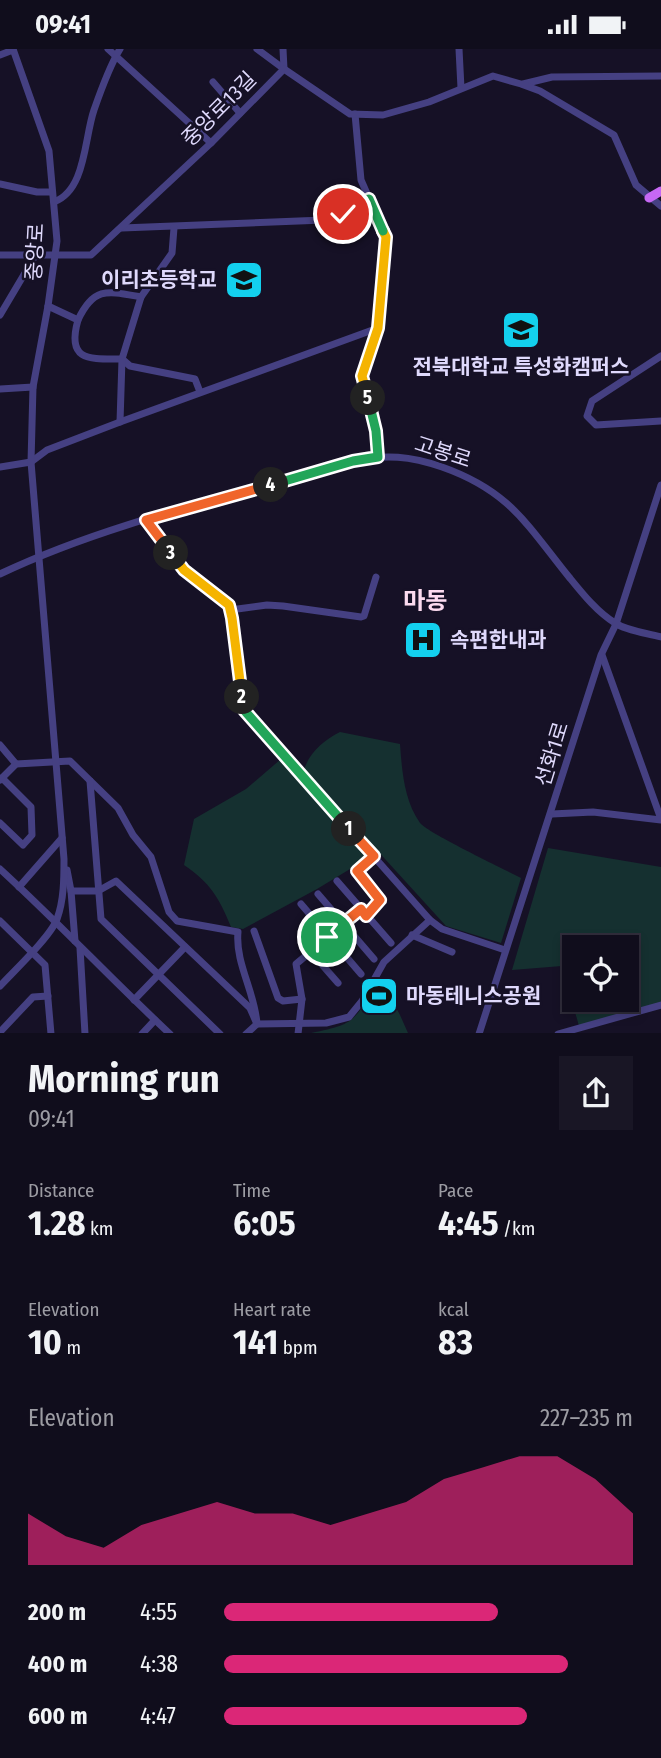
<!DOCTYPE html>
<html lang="en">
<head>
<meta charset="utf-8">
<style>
	body { margin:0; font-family:"Fira Sans Condensed","Noto Sans KR",sans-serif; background:#191625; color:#f1f3f6; height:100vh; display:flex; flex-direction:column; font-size:26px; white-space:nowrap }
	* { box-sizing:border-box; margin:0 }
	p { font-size:23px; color:#9c9ca3 }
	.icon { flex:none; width:38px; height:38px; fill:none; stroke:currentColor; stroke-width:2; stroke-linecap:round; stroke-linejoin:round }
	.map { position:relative; height:984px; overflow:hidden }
	.sheet { display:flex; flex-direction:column; background:#100d1c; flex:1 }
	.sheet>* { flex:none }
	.buttons { position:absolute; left:562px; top:886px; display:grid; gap:14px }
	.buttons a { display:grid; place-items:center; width:77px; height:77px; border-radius:0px; background:#100d1c; box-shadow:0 4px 10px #0003,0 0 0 2px #302d3b; font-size:35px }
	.pin { position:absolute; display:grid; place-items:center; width:60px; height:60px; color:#fff; margin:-30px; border:4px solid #fff; border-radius:50%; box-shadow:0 2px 7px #0007 }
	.km { position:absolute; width:35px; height:35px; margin:-18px; border-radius:50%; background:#222; color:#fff; font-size:19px; line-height:35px; text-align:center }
	.round { display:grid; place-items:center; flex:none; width:74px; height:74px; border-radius:0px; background:#191625 }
	.headline { display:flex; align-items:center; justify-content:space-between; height:119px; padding:0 28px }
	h1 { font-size:38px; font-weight:700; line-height:52px }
	.stats { display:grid; grid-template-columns:repeat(3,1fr); gap:10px; height:119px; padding:7px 28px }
	.stats div { display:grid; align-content:center }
	.stats b { font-size:35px; font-weight:700 }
	.stats small { font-size:19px; font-weight:400 }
	.stats p { font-size:19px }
	.chart { height:196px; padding:14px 28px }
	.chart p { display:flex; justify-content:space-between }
	.chart svg { width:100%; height:126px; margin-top:7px; fill:#db2777; opacity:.7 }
	ul { padding:0 28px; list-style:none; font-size:23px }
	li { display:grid; grid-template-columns:112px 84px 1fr; align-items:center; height:52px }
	li i { height:18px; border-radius:9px; background:#db2777 }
	.status { display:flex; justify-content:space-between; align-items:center; height:49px; padding:0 35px; background:#100d1c; direction:ltr }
	.status svg { height:19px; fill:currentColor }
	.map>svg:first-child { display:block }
	.green { fill:#153030; fill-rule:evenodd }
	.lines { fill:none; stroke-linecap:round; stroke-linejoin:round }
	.minor { stroke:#454082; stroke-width:7 }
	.major { stroke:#c668f4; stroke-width:9 }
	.split-1-casing { stroke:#fff; stroke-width:14 }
	.split-2-casing { stroke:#fff; stroke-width:14 }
	.split-3-casing { stroke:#fff; stroke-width:14 }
	.split-4-casing { stroke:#fff; stroke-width:14 }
	.split-5-casing { stroke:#fff; stroke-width:14 }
	.split-6-casing { stroke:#fff; stroke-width:14 }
	.split-7-casing { stroke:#fff; stroke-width:14 }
	.split-1 { stroke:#f0652b; stroke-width:9 }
	.split-2 { stroke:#22a559; stroke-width:9 }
	.split-3 { stroke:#f5b400; stroke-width:9 }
	.split-4 { stroke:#f0652b; stroke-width:9 }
	.split-5 { stroke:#22a559; stroke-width:9 }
	.split-6 { stroke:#f5b400; stroke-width:9 }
	.split-7 { stroke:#22a559; stroke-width:9 }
	.labels { text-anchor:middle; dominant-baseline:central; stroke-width:5; stroke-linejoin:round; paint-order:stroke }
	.street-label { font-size:21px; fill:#dfd9fc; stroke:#161126 }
	.poi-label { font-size:21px; font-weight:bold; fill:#dfd9fc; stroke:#161126; text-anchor:start }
	.quarter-label { font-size:24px; font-weight:bold; fill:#fcdbef; stroke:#161126 }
</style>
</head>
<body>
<div class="status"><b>09:41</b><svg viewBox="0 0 49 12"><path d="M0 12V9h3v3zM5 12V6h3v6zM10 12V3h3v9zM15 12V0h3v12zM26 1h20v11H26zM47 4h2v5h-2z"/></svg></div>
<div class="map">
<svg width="661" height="985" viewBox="0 0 661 985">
	<rect width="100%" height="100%" fill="#161126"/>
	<g class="green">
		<path d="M340,683l60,12c2,27 4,56 20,79 8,10 84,46 101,55l-20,65 -55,-17 -142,-156c5,-17 20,-30 36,-38z"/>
		<path d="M281,710l83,93 1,8 -48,29 -74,40 -12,-2c-12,-30 -21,-44 -47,-62l10,-46 52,-30z"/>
		<path d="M548,799l113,19v136l-82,23 -17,-60 -50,4zM574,898h52v52h-52z"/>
		<path d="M380,929l20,37 8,18 -102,1c52,-10 47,-12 74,-56z"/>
	</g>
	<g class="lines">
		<g class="minor">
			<path d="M108,0l103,94"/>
			<path d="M257,0l27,20"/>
			<path d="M283,0l1,20"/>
			<path d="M459,0l2,39"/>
			<path d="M0,6l13,-5"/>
			<path d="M213,33l27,31"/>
			<path d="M523,35l29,-7 109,-1"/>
			<path d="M355,65l6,66 25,57 -8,91 -16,48 14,55 2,26"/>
			<path d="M0,135l37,8h15"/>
			<path d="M54,153c32,-12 30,-63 40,-92 7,-20 15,-43 26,-61"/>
			<path d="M122,179l202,-8 19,-6 26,-15"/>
			<path d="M0,206h91l120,-112 73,-74 66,45 33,1 46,-13 64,-26 28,8 19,7 74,44 22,50 25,21"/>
			<path d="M48,257l30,14c-12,42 12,39 44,39l8,7 65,13 5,13"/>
			<path d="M0,266l35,-59"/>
			<path d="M78,271c16,-34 30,-29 63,-23"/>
			<path d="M661,307l-69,45 -5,15 9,9 65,-4"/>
			<path d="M0,340l33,-2"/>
			<path d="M120,373l2,-63 19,-62 31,-44 2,-25"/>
			<path d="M0,418l31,-5 16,-12 73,-28 258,-94"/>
			<path d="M146,471l38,50 44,35 4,13 12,92 186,210 12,9 63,21"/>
			<path d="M0,525c109,-52 237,-79 353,-113 33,-7 57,-5 89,6 68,24 85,58 127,110 13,16 28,35 46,46 12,8 32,10 46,14"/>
			<path d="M230,561l37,-5 16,1 78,11 3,-1 12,-39"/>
			<path d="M602,606l59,164"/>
			<path d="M0,696l16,19"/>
			<path d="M0,731l16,-16 54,-3 48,47 15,27 18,22 18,55 8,9 61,11c-3,31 17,60 19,92l-11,10"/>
			<path d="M90,732l11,138 119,115"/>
			<path d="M552,765l41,-2 68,8"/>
			<path d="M0,774l23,22 9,-10 -1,-28 -29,-29"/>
			<path d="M0,820c58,53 112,111 170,165"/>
			<path d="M67,821l4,21 4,50"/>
			<path d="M337,832l54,62"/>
			<path d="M19,838l43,-49"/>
			<path d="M71,842h27l18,-10 134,127 7,16 69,-1 23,-6 13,-16 22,-39 46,-42"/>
			<path d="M318,845l56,65"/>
			<path d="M301,855l60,70"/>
			<path d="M366,867l14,-16 -23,-29 17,-14"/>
			<path d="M0,872l45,44 6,69"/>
			<path d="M254,882l24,67 5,3 19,-2"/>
			<path d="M412,886l40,17"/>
			<path d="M80,899l5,86"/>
			<path d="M310,902l28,32"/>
			<path d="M0,937c14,-15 51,-50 57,-67 7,-19 7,-41 7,-60l-33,-397 2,-75 15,-81 9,-65 -8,-90 -36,-102"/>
			<path d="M134,951l51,-53"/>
			<path d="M0,983l33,-35 15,-1"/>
			<path d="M142,985l13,-14"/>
			<path d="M298,985l4,-35 -6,-35 65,-54"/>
			<path d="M479,985l122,-379 15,-31 45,-139"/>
			<path d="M558,985l103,-29"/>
		</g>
		<path class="major" d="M649,149l12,-7"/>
	</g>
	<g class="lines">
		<defs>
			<path id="split-1" d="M327,888l34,-28 5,7 14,-16 -23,-29 17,-15 -25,-27"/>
			<path id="split-2" d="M242,648l2,13 105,119"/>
			<path id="split-3" d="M171,504l13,17 45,35 3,13 10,79"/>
			<path id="split-4" d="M171,504l-25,-33 125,-35"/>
			<path id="split-5" d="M271,436l82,-24 25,-4 -2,-26 -8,-33"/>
			<path id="split-6" d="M368,349l-6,-22 16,-48 8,-91 -3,-6"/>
			<path id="split-7" d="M343,165l26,-15 14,32"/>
		</defs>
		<use href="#split-1" class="split-1-casing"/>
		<use href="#split-2" class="split-2-casing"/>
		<use href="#split-3" class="split-3-casing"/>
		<use href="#split-4" class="split-4-casing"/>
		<use href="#split-5" class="split-5-casing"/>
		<use href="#split-6" class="split-6-casing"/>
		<use href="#split-7" class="split-7-casing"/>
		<use href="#split-1" class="split-1"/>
		<use href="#split-2" class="split-2"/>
		<use href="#split-3" class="split-3"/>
		<use href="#split-4" class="split-4"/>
		<use href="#split-5" class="split-5"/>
		<use href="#split-6" class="split-6"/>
		<use href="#split-7" class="split-7"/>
	</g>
	<defs>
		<symbol id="school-square" viewBox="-11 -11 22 22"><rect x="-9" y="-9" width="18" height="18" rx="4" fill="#13d0ee" stroke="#161126"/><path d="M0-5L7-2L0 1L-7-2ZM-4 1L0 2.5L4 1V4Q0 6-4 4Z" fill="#111"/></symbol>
		<symbol id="university-square" viewBox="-11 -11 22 22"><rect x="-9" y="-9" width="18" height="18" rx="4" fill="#13d0ee" stroke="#161126"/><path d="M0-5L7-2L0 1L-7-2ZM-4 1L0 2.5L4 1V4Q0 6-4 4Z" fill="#111"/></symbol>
		<symbol id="hospital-square" viewBox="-11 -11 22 22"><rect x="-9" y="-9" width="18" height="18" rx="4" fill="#13d0ee" stroke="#161126"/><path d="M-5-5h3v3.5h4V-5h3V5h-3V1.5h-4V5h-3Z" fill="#111"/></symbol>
		<symbol id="stadium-square" viewBox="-11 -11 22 22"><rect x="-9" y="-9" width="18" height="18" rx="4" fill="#13d0ee" stroke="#161126"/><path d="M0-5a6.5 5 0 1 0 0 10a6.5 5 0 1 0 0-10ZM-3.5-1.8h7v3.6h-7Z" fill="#111"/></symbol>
	</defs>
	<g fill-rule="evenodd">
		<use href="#school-square" x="222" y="209" width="44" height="44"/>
		<use href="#university-square" x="499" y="259" width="44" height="44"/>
		<use href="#hospital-square" x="401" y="569" width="44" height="44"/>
		<use href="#stadium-square" x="357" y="925" width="44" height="44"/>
	</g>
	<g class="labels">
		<g class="street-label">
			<text transform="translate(219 60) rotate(-45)">중앙로13길</text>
			<text transform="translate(35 203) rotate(-87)">중앙로</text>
			<text transform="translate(443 403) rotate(18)">고봉로</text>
			<text transform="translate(552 705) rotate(-73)">선화1로</text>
		</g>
		<g class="poi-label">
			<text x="217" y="231" text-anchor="end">이리초등학교</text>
			<text x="521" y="318" text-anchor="middle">전북대학교 특성화캠퍼스</text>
			<text x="450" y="591">속편한내과</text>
			<text x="406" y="947">마동테니스공원</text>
		</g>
		<g class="quarter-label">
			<text x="425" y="552">마동</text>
		</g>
	</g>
</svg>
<div class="buttons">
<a><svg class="icon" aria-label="locate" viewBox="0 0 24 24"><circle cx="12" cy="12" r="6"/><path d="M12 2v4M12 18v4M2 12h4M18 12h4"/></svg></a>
</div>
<div class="pin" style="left:327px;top:888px;background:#1e9e55"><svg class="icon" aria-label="arrive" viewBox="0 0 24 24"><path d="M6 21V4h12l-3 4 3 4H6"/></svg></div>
<div class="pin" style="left:343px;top:165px;background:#d93025"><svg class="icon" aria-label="check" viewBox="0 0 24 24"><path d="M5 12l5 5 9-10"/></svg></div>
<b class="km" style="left:349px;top:780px">1</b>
<b class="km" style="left:242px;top:648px">2</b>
<b class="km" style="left:171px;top:504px">3</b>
<b class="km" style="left:271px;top:436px">4</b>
<b class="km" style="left:368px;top:349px">5</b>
</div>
<section class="sheet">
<div class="headline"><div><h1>Morning run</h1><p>09:41</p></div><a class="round"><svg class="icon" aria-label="share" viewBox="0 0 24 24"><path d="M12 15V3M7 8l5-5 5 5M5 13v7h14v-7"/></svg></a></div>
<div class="stats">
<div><p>Distance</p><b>1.28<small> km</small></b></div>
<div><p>Time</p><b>6:05</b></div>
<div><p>Pace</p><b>4:45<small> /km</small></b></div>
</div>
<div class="stats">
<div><p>Elevation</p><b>10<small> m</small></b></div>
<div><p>Heart rate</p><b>141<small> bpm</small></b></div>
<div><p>kcal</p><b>83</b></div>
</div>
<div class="chart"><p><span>Elevation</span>227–235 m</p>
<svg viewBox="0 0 160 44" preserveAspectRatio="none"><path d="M0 44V26L10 34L20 38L30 30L40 26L50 22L60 26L70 26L80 30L90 26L100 22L110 14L120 10L130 6L140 6L150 14L160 26V44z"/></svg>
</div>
<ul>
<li><b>200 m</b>4:55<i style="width:67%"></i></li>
<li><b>400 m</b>4:38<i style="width:84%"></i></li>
<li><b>600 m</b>4:47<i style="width:74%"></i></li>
</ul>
</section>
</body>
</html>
